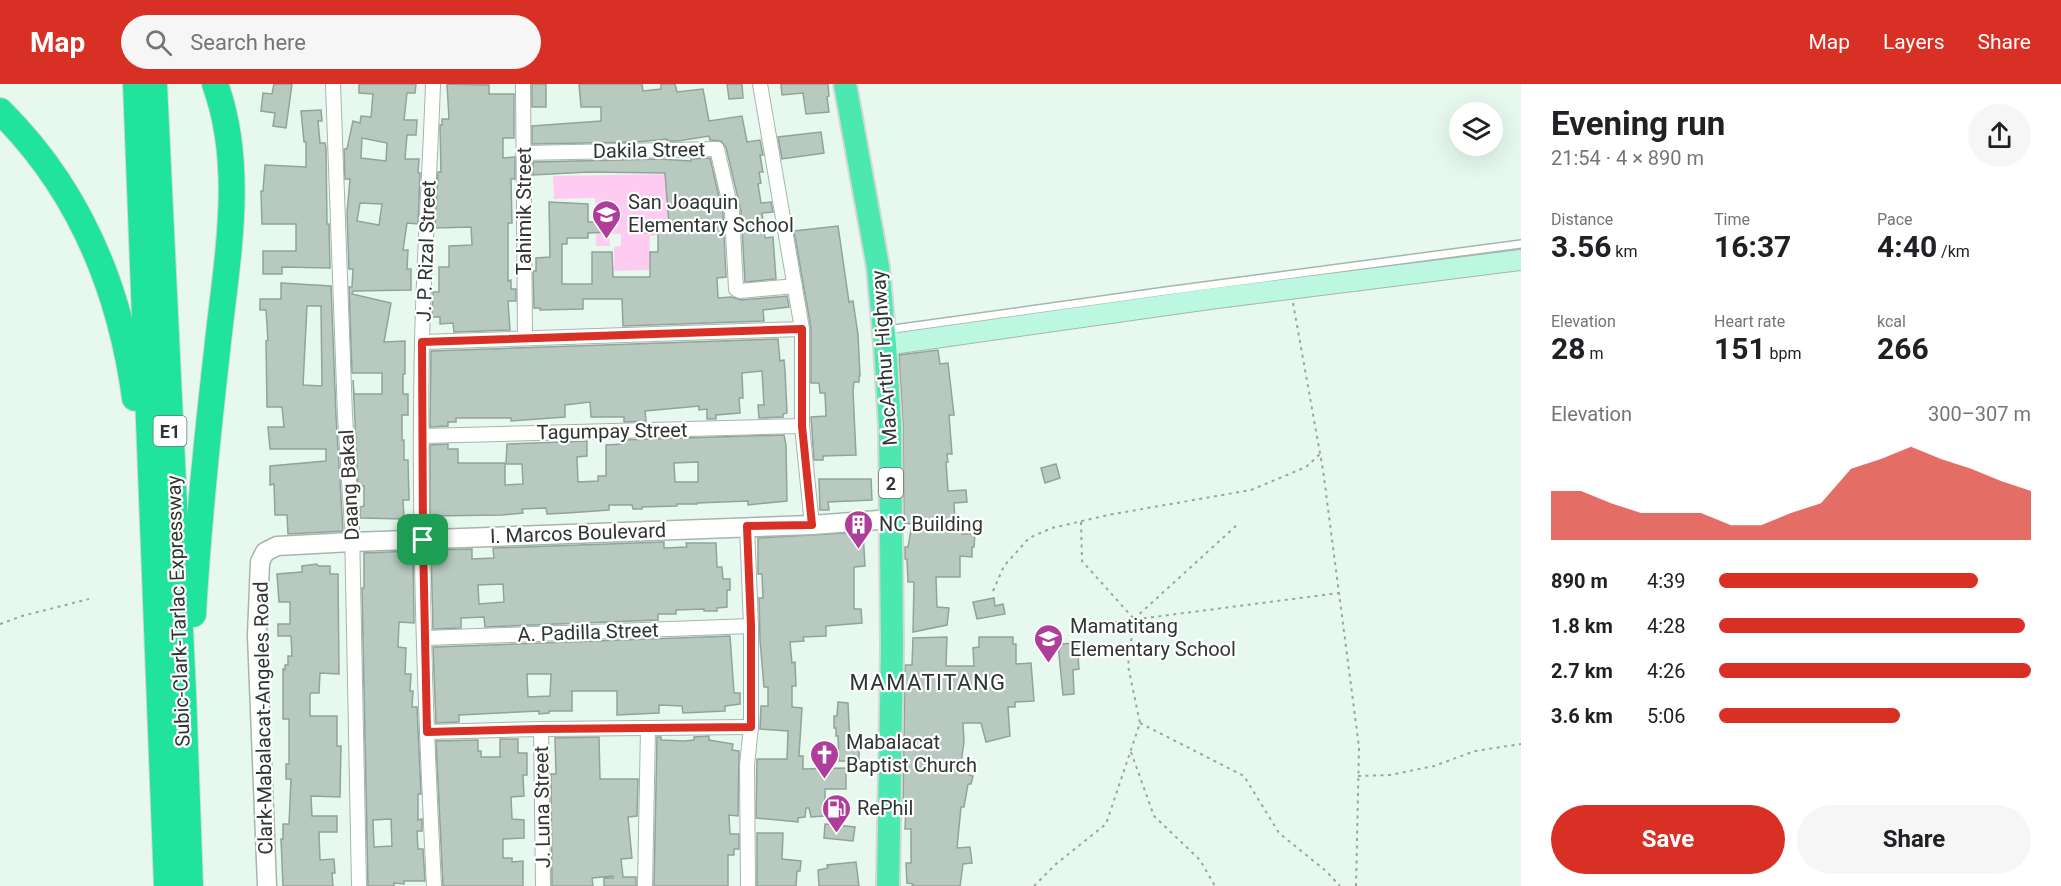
<!DOCTYPE html>
<html lang="en">
<head>
<meta charset="utf-8">
<style>
	body { margin:0; font-family:Roboto,sans-serif; background:#f6f6f6; color:#202124; height:100vh; display:flex; flex-direction:column; font-size:22px; white-space:nowrap }
	* { box-sizing:border-box; margin:0 }
	p { font-size:20px; color:#757577 }
	.icon { flex:none; width:33px; height:33px; fill:none; stroke:currentColor; stroke-width:2; stroke-linecap:round; stroke-linejoin:round }
	.map { position:relative; flex:1; overflow:hidden }
	.panel { display:flex; flex-direction:column; background:#fff; width:540px }
	.panel>* { flex:none }
	.fabs { position:absolute; left:1449px; top:18px; display:grid; gap:12px }
	.fabs a { display:grid; place-items:center; width:54px; height:54px; border-radius:50%; background:#fff; box-shadow:0 6px 24px #0002; font-size:30px }
	.pin { position:absolute; display:grid; place-items:center; width:51px; height:51px; color:#fff; margin:-26px; border-radius:12px; box-shadow:0 3px 9px #0006 }
	.round { display:grid; place-items:center; flex:none; width:63px; height:63px; border-radius:32px; background:#f6f6f6 }
	.head { display:flex; align-items:center; justify-content:space-between; height:102px; padding:0 30px }
	h1 { font-size:33px; font-weight:700; line-height:45px }
	.figures { display:grid; grid-template-columns:repeat(3,1fr); gap:9px; height:102px; padding:6px 30px }
	.figures div { display:grid; align-content:center }
	.figures b { font-size:30px; font-weight:700 }
	.figures small { font-size:16px; font-weight:400 }
	.figures p { font-size:16px }
	.chart { height:168px; padding:12px 30px }
	.chart p { display:flex; justify-content:space-between }
	.chart svg { width:100%; height:108px; margin-top:6px; fill:#d93025; opacity:.7 }
	.primary-button { display:flex; gap:12px; margin-top:auto; padding:12px 30px }
	.primary-button a { flex:1; height:69px; border-radius:36px; background:#d93025; color:#fff; font-size:24px; font-weight:700; line-height:69px; text-align:center }
	.primary-button a+a { background:#f6f6f6; color:#202124 }
	ul { padding:0 30px; list-style:none; font-size:20px }
	li { display:grid; grid-template-columns:96px 72px 1fr; align-items:center; height:45px }
	li i { height:15px; border-radius:8px; background:#d93025 }
	header { display:flex; align-items:center; gap:36px; box-sizing:border-box; height:84px; padding:0 30px; background:#d93025; color:#fff }
	header strong { font-size:28px }
	nav { display:flex; gap:33px; margin-inline-start:auto; font-size:21px }
	.search { width:420px; height:54px; background:#f6f6f6; display:flex; align-items:center; gap:15px; box-sizing:border-box; padding:0 21px; border-radius:33px; color:#757577; font-size:22px }
	main { display:flex; flex:1; min-height:0 }
	.map>svg:first-child { display:block }
	.green { fill:#feccf1 }
	.building { fill:#b8cac0; stroke:#92a399; stroke-width:1.5; fill-rule:evenodd }
	.lines { fill:none; stroke-linecap:round; stroke-linejoin:round }
	.service-casing { stroke:#a5b6ad; stroke-width:10 }
	.minor-casing { stroke:#a5b6ad; stroke-width:16 }
	.tertiary-casing { stroke:#a5b6ad; stroke-width:21 }
	.secondary-casing { stroke:#a5b6ad; stroke-width:22 }
	.trunk-casing { stroke:#d5d7d6; stroke-width:26 }
	.motorway-casing { stroke:#d5d7d6; stroke-width:28 }
	.path { stroke:#98a69f; stroke-width:2; stroke-dasharray:3 4.5; stroke-linecap:butt }
	.service { stroke:#fff; stroke-width:7 }
	.minor { stroke:#fff; stroke-width:14 }
	.tertiary { stroke:#fff; stroke-width:18 }
	.secondary { stroke:#bcf7e2; stroke-width:20 }
	.trunk { stroke:#4ce8b2; stroke-width:22 }
	.motorway { stroke:#20e39e; stroke-width:26 }
	.route-casing { stroke:#fff; stroke-width:12 }
	.route { stroke:#d93025; stroke-width:8 }
	.labels { text-anchor:middle; dominant-baseline:central; stroke-width:4.5; stroke-linejoin:round; paint-order:stroke }
	.shield { fill:#fff; stroke:#6d7270; stroke-width:1.5 }
	.shield-label { font-size:18px; font-weight:bold; fill:#2e3532 }
	.street-label { font-size:20px; fill:#2e3532; stroke:#fff }
	.poi-label { font-size:20px; fill:#2e3532; stroke:#fff; text-anchor:start }
	.quarter-label { font-size:22px; letter-spacing:1.5px; fill:#2e3532; stroke:#fff }
</style>
</head>
<body>
<header>
<strong>Map</strong>
<div class="search"><svg class="icon" aria-label="search" viewBox="0 0 24 24"><circle cx="10" cy="10" r="6"/><path d="M15 15l6 6"/></svg>Search here</div>
<nav><a>Map</a><a>Layers</a><a>Share</a></nav>
</header>
<main>
<div class="map">
<svg width="1521" height="802" viewBox="0 0 1521 802">
	<rect width="100%" height="100%" fill="#e7f9ef"/>
	<path class="green" d="M673,90l3,61 -26,1 -1,34 -35,1v-24l7,-1v-12h-12l1,12h-14l-1,-48 -41,1 -1,-23z"/>
	<g class="building">
		<path d="M274,0h18l-6,44 -13,-2 2,-13 -14,-2 2,-18 9,1z"/>
		<path d="M359,0h57l-1,9h-8l-3,27h13l-1,15h-9l-2,24h14l-1,14h2l-2,51 -11,-1 -4,27h5l-1,19h4v21l-58,1 -1,3 39,9 -7,39 21,-1v33h-2v20h5v21h-6v25h2v20h4l1,40h-6l1,19 -44,-1v-11l4,-1v-20h-6l-5,-106 1,14h28v-21h-30l-3,-86h3l1,-18h-4l-2,-56 3,-34h-5l-1,-30h3l6,-28 7,2 1,-7 10,1 2,-23 -14,-1zM362,54l25,5 -1,18 -25,-3zM360,119l22,1 -3,21 -22,-4z"/>
		<path d="M447,0l42,1v9h25v44h-11v20l12,-1v22h-4l1,44h-4v58l3,-1v9h5v12h-8l2,29 -56,2 -1,-9 -13,1v-7h-8l1,-25h6v-25h10v-21l23,-1 -1,-18 -36,1 3,-56h3l-1,-47h2v-6h7z"/>
		<rect x="532" y="0" width="14" height="23"/>
		<path d="M579,0h63l1,7 18,-2v-5h14l2,8 26,-3 6,32 33,-5 5,26 13,-2 3,15h-3l3,17h-4l2,11 -3,1 3,19 10,-1 2,10 -11,1 3,25 8,-1 3,42 -31,3 -4,-71 -15,-64 -5,-6 -11,-1 -1,-4 -31,5h-11v-2l-29,3 -106,2v-18l69,-5v-14h-20z"/>
		<path d="M727,0h15l1,14 -14,1z"/>
		<path d="M781,0h47l1,12 -2,1 2,15 -23,2 -3,-21 -21,2z"/>
		<path d="M321,26l1,11h-4l2,22h5l1,5 1,76h2l1,44 -48,-1v7h-19v-23h33v-27h-34l-1,-33h2l2,-26 41,2v-25h-2l-3,-31z"/>
		<path d="M821,48l3,21 -42,6 -4,-22z"/>
		<path d="M710,74l13,56 3,63 -9,1 1,20 13,-1 10,3 46,-4 2,11 -26,3 1,11 -141,5 -1,-27h-39v10l-43,1v-2h-6l-1,-37h3v-13l14,-1 -1,-55 39,2v18h24v10l-24,1v5h-21v6h-5v40h30v-32h20l1,25h37v-25h8v-19h-19v-9h30l-4,-51 -77,-1 -55,3v-13l126,-3 32,2v-2z"/>
		<path d="M838,142l11,76 4,-1 5,34 2,41 -1,1v5h-5l-1,9 3,64 -33,1v4h-9l-3,-43 15,-1 -1,-23h-5l-1,-10h-8v-55l-17,-97z"/>
		<path d="M281,199l50,3 5,130 7,115 -55,3 -1,-19h-12l-1,-31 -4,1v-19l56,-5v-12h-56l-2,-22h16l-2,-20h-15l-1,-66 2,-1 -2,-30h-6v-11h21zM307,222h14l1,80 -19,-1z"/>
		<path d="M778,255l2,22 4,-1 1,11 2,42 -4,1v3l-24,1 -1,-13h6l-2,-34 -20,2 1,25h-4l1,15 -24,2v4h-9v-10l-8,1v-4l-54,5 1,10 -22,1v-5h-33l-1,-15 -25,3v12l-54,4v-3h-55v4h-8v4l-18,1 1,-76z"/>
		<path d="M938,266l2,14 8,-1 6,52h-5l3,39h-5l1,8h-2l2,29 18,-1 1,12 -13,1 1,18 7,-1v14h13l-1,13h-2v10l-12,-1v21h-24l1,30 12,1 -2,17 -34,7 1,-50h-6l-1,-23h-2v-12h3l4,-23 -8,-1 -1,-98 -4,-70z"/>
		<path d="M784,351l2,10 1,56 -39,4v-4l-51,2v1h-20v2l-35,1v2h-9l-1,-4h-23v5l-42,3 -20,1 -1,-6 -24,1 1,4 -21,2 -72,1v-71l18,-1v5h10v14h47v22l18,-1 -1,-20h-16l1,-20 80,-3v15l-10,1 1,25 20,-1v-5h8v-31l16,-1v-4zM698,378v20h-23l-1,-19z"/>
		<path d="M1056,380l4,14 -15,5 -4,-15z"/>
		<path d="M819,395h52l1,21 -44,2 1,8h-9z"/>
		<path d="M863,448l2,34 -11,1v42h7l1,14 -36,3v10l-23,1 1,4 -14,1 2,21 3,-1 1,24h-4v21l10,1 -3,48h4v13l43,-1v21h-21v27l-14,1 -2,-9h-3l-1,9 -7,1v4l-42,-4 1,-59h30l1,-28 -28,-2 1,-23h7v-19h-4l-4,-47 -1,-42h4l-1,-24h-4v-36z"/>
		<path d="M664,458v6l23,-1 -1,-4h30l1,24h5l1,12h7v11h-3v17l-10,1v3h-13v-2l-28,1v4h-18v6l-173,7 -1,-10 -23,1v10l-28,1 -2,-79 41,-1v10l22,-1 -1,-10zM503,500l1,18 -25,2 -1,-19z"/>
		<path d="M413,467l1,72 -15,-1 -1,25 8,1 -1,26h6l-1,17h3l-1,16h5l4,87h-3v26l4,-1v12h-5l1,18h5l2,32h-21v3l-10,-1v3h-26l-6,-298h2v-35zM391,735l1,27 -18,1 -1,-27z"/>
		<path d="M317,480l1,2h12v8h8l1,100 -19,-1 -1,20h-8l-1,2v21h27v30h4l-1,51 -29,-1 1,20h25v16h-18l1,28 14,-1 1,14h-3l1,13h-50l-2,-47h2v-15h6l2,-45h-5v-15h3v-45h-6v-50l2,1v-5h3v-9h4l-1,-20h-13v-12h12v-22h-11l-2,-28 25,-2v-6z"/>
		<path d="M994,514l1,8 8,-2 2,10 -28,5 -4,-17z"/>
		<path d="M730,552l4,57h6v11l-15,2v5l-42,2 -1,-7 -23,-1v8l-42,2v-24h-45v20h-23v2l-10,1v-3l-80,4v7l-23,1 -3,-76zM527,590h24l-1,22 -22,1z"/>
		<path d="M947,553l-1,29h28l-1,-18 6,-1v-10h34v7h3v20l15,-1 3,38 -19,1v5h-7l2,29 -24,6 -5,-19h-18l1,19 -3,21 9,1 -1,11 4,1 -2,8h-3l-4,23h-3l-4,41 13,-1 2,16 -9,1 -3,22h-48l1,-2 -6,-1 -1,-20h5v-34h-6l1,-21h-3l2,-143h7l1,-27z"/>
		<path d="M1077,559l2,26 -6,1 1,24 -11,1 -5,-51z"/>
		<path d="M838,618l10,1 2,44h9v14h-20l-1,-25h-2v-8h-2v-12h3z"/>
		<path d="M709,652v4l24,4 -1,6 7,1 -1,65 -9,-1 1,19h9v15h-5v6h-6v31h-74l3,-149h4v3l23,1 10,-1v-3z"/>
		<path d="M599,653l1,42h38l-1,37 -9,1 4,41 -11,1 2,18h13v9h-32v-8h9v-2l-21,2 1,8h-41l-1,-112h5l-1,-36z"/>
		<path d="M500,655h18v14h9v22h-4l1,21 -13,1 1,22 12,1v18l-21,1v19h9v4l11,-1v25h-80l-7,-145 42,-1v11h3v6h19z"/>
		<path d="M825,740l30,3 -2,14 -29,-3z"/>
		<path d="M757,749h26l-1,26 19,2 -1,10h-3l-1,15h-39z"/>
		<path d="M856,778l3,24h-40l-1,-16 10,-2 -1,-3z"/>
	</g>
	<g class="lines">
		<defs>
			<path id="service" d="M887,246l279,-39 355,-47"/>
			<g id="minor">
				<path d="M333,0l12,332 7,112 7,358"/>
				<path d="M433,0c-3,86 -9,172 -11,258 -4,181 3,363 12,544"/>
				<path d="M523,0l2,254"/>
				<path d="M760,0l42,245v97l10,99"/>
				<path d="M523,69l194,-4 15,64 4,76 4,2 55,-5"/>
				<path d="M422,258l380,-13"/>
				<path d="M422,352l380,-10"/>
				<path d="M747,442l4,100v101l-4,38 1,121"/>
				<path d="M425,554l326,-12"/>
				<path d="M541,645l2,157"/>
				<path d="M427,648l114,-3 210,-2"/>
				<path d="M645,802l3,-158"/>
			</g>
			<path id="tertiary" d="M267,802l-10,-251 3,-73 5,-10 12,-6 75,-4 460,-17 80,-6"/>
			<path id="secondary" d="M885,261l324,-46 312,-39"/>
			<path id="trunk" d="M845,0l33,183 7,78 5,81 2,222 -4,238"/>
			<g id="motorway">
				<path d="M136,0l31,802"/>
				<path d="M154,0l29,608 7,194"/>
				<path d="M0,27c80,79 120,177 135,287"/>
				<path d="M193,530c5,-88 14,-175 24,-263 9,-88 29,-182 -2,-267"/>
			</g>
		</defs>
		<use href="#service" class="service-casing"/>
		<use href="#minor" class="minor-casing"/>
		<use href="#tertiary" class="tertiary-casing"/>
		<use href="#secondary" class="secondary-casing"/>
		<use href="#trunk" class="trunk-casing"/>
		<use href="#motorway" class="motorway-casing"/>
		<g class="path">
			<path d="M1293,219l30,167 36,277 -3,139"/>
			<path d="M1081,438l1,39 52,58"/>
			<path d="M993,507l11,-25 25,-28 23,-10 56,-13 143,-25 55,-23 14,-13"/>
			<path d="M0,540l22,-8 67,-17"/>
			<path d="M1084,542l255,-33"/>
			<path d="M1140,639l104,53 35,57 47,38 14,15"/>
			<path d="M1131,668l23,64 46,44 15,26"/>
			<path d="M1358,692l32,-1 44,-9 41,-15 46,-7"/>
			<path d="M1034,802l22,-22 50,-40 34,-101 -12,-57 6,-47 104,-95"/>
		</g>
		<use href="#service" class="service"/>
		<use href="#minor" class="minor"/>
		<use href="#tertiary" class="tertiary"/>
		<use href="#secondary" class="secondary"/>
		<use href="#trunk" class="trunk"/>
		<use href="#motorway" class="motorway"/>
	</g>
	<g class="lines">
		<defs>
			<path id="route" d="M802,245v97l10,99 -65,1 4,100v101l-210,2 -114,3 -4,-192 -1,-198z"/>
		</defs>
		<use href="#route" class="route-casing"/>
		<use href="#route" class="route"/>
	</g>
	<defs>
		<symbol id="school-pin" viewBox="-11 -11 22 30"><path d="M0 17L-7.5 6A9.5 9.5 0 1 1 7.5 6Z" fill="#af3e9a" stroke="#fff"/><path d="M0-5L7-2L0 1L-7-2ZM-4 1L0 2.5L4 1V4Q0 6-4 4Z" fill="#fff"/></symbol>
		<symbol id="building-pin" viewBox="-11 -11 22 30"><path d="M0 17L-7.5 6A9.5 9.5 0 1 1 7.5 6Z" fill="#af3e9a" stroke="#fff"/><path d="M-4-6H4V6H1V3H-1V6H-4ZM-2.5-4.3h1.7v1.8h-1.7ZM.8-4.3h1.7v1.8H.8ZM-2.5-1h1.7V.8h-1.7ZM.8-1h1.7V.8H.8Z" fill="#fff"/></symbol>
		<symbol id="church-pin" viewBox="-11 -11 22 30"><path d="M0 17L-7.5 6A9.5 9.5 0 1 1 7.5 6Z" fill="#af3e9a" stroke="#fff"/><path d="M-1.2-6h2.4v3.5h3.3v2.4h-3.3V6h-2.4V-.1h-3.3v-2.4h3.3Z" fill="#fff"/></symbol>
		<symbol id="fuel-pin" viewBox="-11 -11 22 30"><path d="M0 17L-7.5 6A9.5 9.5 0 1 1 7.5 6Z" fill="#af3e9a" stroke="#fff"/><path d="M-5.5-6h7V0h2V4h1.3V-2.5L3-4.5l.8-.8L6-3V5H2.5V1h-1V6h-7ZM-4.2-4.7v3.2H.2V-4.7Z" fill="#fff"/></symbol>
	</defs>
	<g fill-rule="evenodd">
		<use href="#school-pin" x="590" y="114" width="33" height="45"/>
		<use href="#building-pin" x="842" y="424" width="33" height="45"/>
		<use href="#school-pin" x="1032" y="538" width="33" height="45"/>
		<use href="#church-pin" x="808" y="654" width="33" height="45"/>
		<use href="#fuel-pin" x="820" y="708" width="33" height="45"/>
	</g>
	<g class="labels">
		<g class="shield">
			<rect x="153.5" y="332" width="33" height="30" rx="4.5"/>
			<rect x="879" y="384" width="24" height="30" rx="4.5"/>
		</g>
		<g class="shield-label">
			<text x="170" y="347">E1</text>
			<text x="891" y="399">2</text>
		</g>
		<g class="street-label">
			<text transform="translate(649 66) rotate(-1)">Dakila Street</text>
			<text transform="translate(524 127) rotate(-90)">Tahimik Street</text>
			<text transform="translate(426 167) rotate(-88)">J. P. Rizal Street</text>
			<text transform="translate(884 274) rotate(-94)">MacArthur Highway</text>
			<text transform="translate(612 347) rotate(-1)">Tagumpay Street</text>
			<text transform="translate(349 401) rotate(-93)">Daang Bakal</text>
			<text transform="translate(578 449) rotate(-2)">I. Marcos Boulevard</text>
			<text transform="translate(178 527) rotate(-92)">Subic-Clark-Tarlac Expressway</text>
			<text transform="translate(588 548) rotate(-2)">A. Padilla Street</text>
			<text transform="translate(263 634) rotate(-91)">Clark-Mabalacat-Angeles Road</text>
			<text transform="translate(542 723) rotate(-91)">J. Luna Street</text>
		</g>
		<g class="poi-label">
			<text x="628" y="118">San Joaquin<tspan x="628" dy="23">Elementary School</tspan></text>
			<text x="879" y="440">NC Building</text>
			<text x="1070" y="542">Mamatitang<tspan x="1070" dy="23">Elementary School</tspan></text>
			<text x="846" y="658">Mabalacat<tspan x="846" dy="23">Baptist Church</tspan></text>
			<text x="857" y="724">RePhil</text>
		</g>
		<g class="quarter-label">
			<text x="928" y="598">MAMATITANG</text>
		</g>
	</g>
</svg>
<div class="fabs">
<a><svg class="icon" aria-label="layers" viewBox="0 0 24 24"><path d="M12 4l9 5-9 5-9-5zM3 14l9 5 9-5"/></svg></a>
</div>
<div class="pin" style="left:423px;top:456px;background:#1e9e55"><svg class="icon" aria-label="arrive" viewBox="0 0 24 24"><path d="M6 21V4h12l-3 4 3 4H6"/></svg></div>
</div>
<section class="panel">
<div class="head"><div><h1>Evening run</h1><p>21:54 · 4 × 890 m</p></div><a class="round"><svg class="icon" aria-label="share" viewBox="0 0 24 24"><path d="M12 15V3M7 8l5-5 5 5M5 13v7h14v-7"/></svg></a></div>
<div class="figures">
<div><p>Distance</p><b>3.56<small> km</small></b></div>
<div><p>Time</p><b>16:37</b></div>
<div><p>Pace</p><b>4:40<small> /km</small></b></div>
</div>
<div class="figures">
<div><p>Elevation</p><b>28<small> m</small></b></div>
<div><p>Heart rate</p><b>151<small> bpm</small></b></div>
<div><p>kcal</p><b>266</b></div>
</div>
<div class="chart"><p><span>Elevation</span>300–307 m</p>
<svg viewBox="0 0 160 44" preserveAspectRatio="none"><path d="M0 44V24L10 24L20 29L30 33L40 33L50 33L60 38L70 38L80 33L90 29L100 15L110 11L120 6L130 11L140 15L150 20L160 24V44z"/></svg>
</div>
<ul>
<li><b>890 m</b>4:39<i style="width:83%"></i></li>
<li><b>1.8 km</b>4:28<i style="width:98%"></i></li>
<li><b>2.7 km</b>4:26<i style="width:100%"></i></li>
<li><b>3.6 km</b>5:06<i style="width:58%"></i></li>
</ul>
<div class="primary-button"><a>Save</a><a>Share</a></div>
</section>
</main>
</body>
</html>
